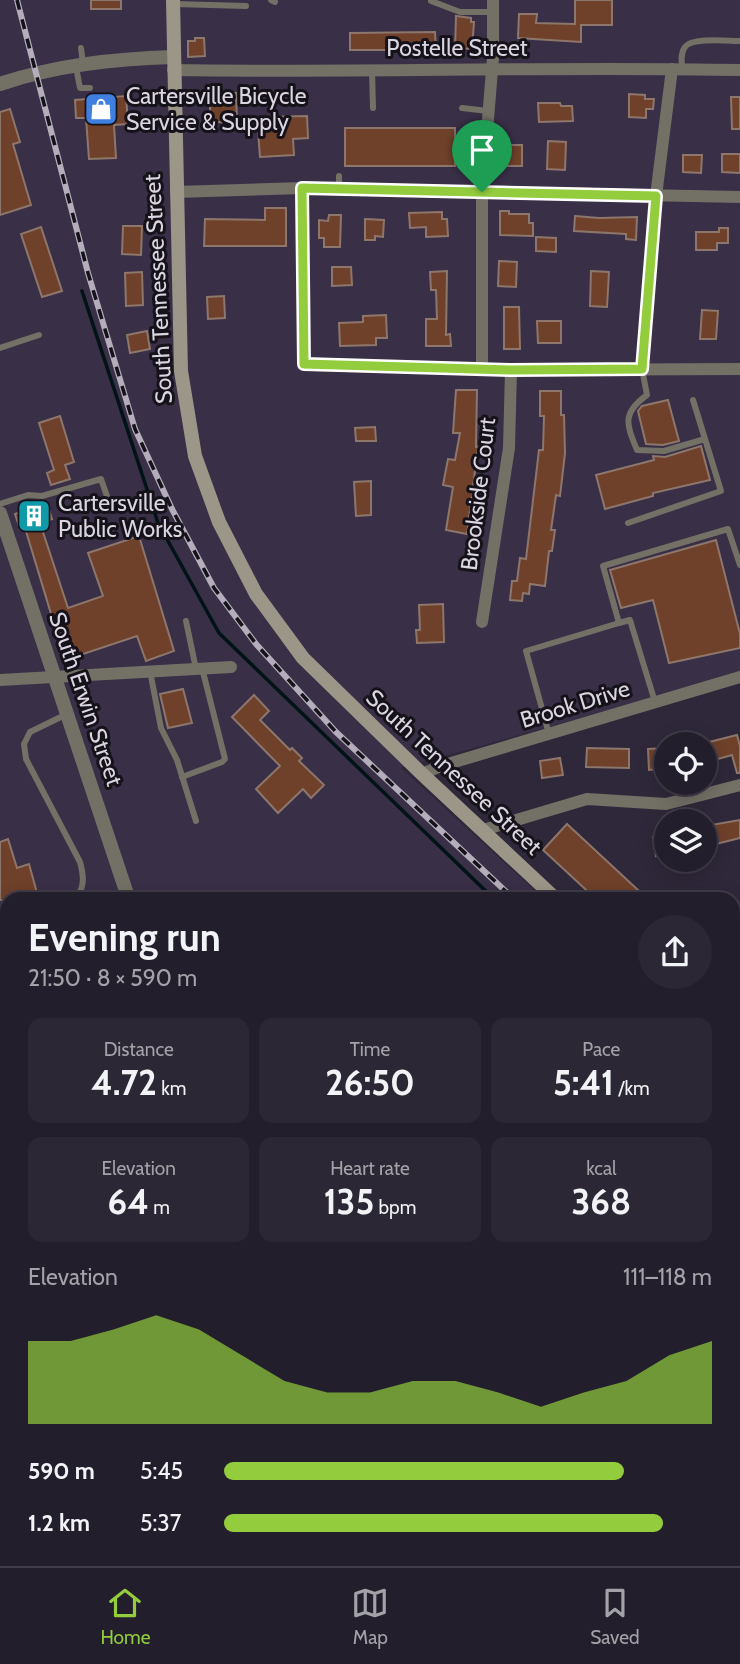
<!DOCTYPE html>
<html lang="en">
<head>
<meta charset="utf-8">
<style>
	body { margin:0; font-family:Cabin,sans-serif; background:#2b2734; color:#f1f3f6; height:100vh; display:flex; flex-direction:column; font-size:26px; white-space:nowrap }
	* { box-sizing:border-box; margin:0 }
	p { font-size:23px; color:#a3a2a9 }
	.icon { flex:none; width:38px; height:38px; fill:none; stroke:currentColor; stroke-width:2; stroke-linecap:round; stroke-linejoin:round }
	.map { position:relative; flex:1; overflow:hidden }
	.drawer { position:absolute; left:0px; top:892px; width:740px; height:674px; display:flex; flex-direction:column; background:#231e2c; border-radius:21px 21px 0 0; box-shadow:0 4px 18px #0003,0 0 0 2px #403c48 }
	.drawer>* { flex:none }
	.controls { position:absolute; left:654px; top:732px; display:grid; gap:14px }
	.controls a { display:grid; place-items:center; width:63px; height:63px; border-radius:50%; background:#231e2c; box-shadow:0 4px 18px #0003,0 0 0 2px #403c48; font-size:35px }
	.pin { position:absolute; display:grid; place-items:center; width:60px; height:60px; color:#fff; margin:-72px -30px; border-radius:50% 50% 50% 0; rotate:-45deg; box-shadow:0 0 7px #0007 }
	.pin .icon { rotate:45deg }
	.round { display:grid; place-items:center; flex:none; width:74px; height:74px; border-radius:37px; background:#2b2734 }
	.head { display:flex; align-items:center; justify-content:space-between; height:119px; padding:0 28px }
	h1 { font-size:38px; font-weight:800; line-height:52px }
	.figures { display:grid; grid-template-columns:repeat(3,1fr); gap:10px; height:119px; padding:7px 28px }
	.figures div { display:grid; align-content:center; border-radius:14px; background:#2b2734; text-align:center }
	.figures b { font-size:35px; font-weight:800 }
	.figures small { font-size:19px; font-weight:400 }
	.figures p { font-size:19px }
	.chart { height:196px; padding:14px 28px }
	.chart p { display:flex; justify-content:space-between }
	.chart svg { width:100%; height:126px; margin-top:7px; fill:#93cc3d; opacity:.7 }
	ul { padding:0 28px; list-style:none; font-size:23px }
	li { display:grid; grid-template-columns:112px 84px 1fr; align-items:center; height:52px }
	li i { height:18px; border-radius:9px; background:#93cc3d }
	.tab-bar { display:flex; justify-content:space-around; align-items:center; height:98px; border-top:2px solid #403c48; background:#231e2c; font-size:19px; color:#a3a2a9 }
	.tab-bar a { display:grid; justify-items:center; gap:4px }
	.tab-bar .on { color:#93cc3d }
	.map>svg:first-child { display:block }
	.built { fill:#392f47 }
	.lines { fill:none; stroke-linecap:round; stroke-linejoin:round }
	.stream { stroke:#001317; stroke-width:3.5 }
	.building { fill:#6f402a; stroke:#8d766b; stroke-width:2 }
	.service { stroke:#737066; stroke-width:6 }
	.minor { stroke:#737066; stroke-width:12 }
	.tertiary { stroke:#737066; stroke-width:14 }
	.secondary { stroke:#9b9687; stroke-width:14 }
	.rail-casing { stroke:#b4aebc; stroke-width:6 }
	.rail { stroke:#16121a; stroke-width:3.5; stroke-dasharray:10; stroke-linecap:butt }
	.route-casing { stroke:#fff; stroke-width:14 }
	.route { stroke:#93cc3d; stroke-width:9 }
	.labels { text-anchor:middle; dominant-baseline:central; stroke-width:6; stroke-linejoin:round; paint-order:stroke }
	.street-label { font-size:23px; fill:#dad5e1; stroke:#16121a }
	.poi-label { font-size:23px; fill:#dad5e1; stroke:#16121a; text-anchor:start }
</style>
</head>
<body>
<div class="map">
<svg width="740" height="1566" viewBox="0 0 740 1566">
	<rect width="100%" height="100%" fill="#2f283a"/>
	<g class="built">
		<path d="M0,0h740v674l-339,94 143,131 -537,1v152l-7,-13z"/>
		<path d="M740,950v132l-7,-8v-123z"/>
		<path d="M0,1103l7,15v48l-7,-1z"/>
		<path d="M733,1190l7,10v366h-550v-7h543z"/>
		<path d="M7,1383v93h-7v-48z"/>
	</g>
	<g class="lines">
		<g class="stream">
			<path d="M82,291l76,232 61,110 276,267"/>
			<path d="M733,1142l7,8"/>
		</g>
	</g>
	<g class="building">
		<rect x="91" y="0" width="30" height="9"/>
		<path d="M575,0h37v25h-31v17l-63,-4 1,-24h18l-1,9 39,1z"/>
		<path d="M456,16l15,2v4h3l-2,27 -17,-1z"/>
		<path d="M435,32l1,18h-86v-17z"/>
		<path d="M195,38h9l1,18 -17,1v-16h7z"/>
		<path d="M224,93h12l1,29 -4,1v7h-10l-1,-8h-12v-17l15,-1z"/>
		<path d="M629,94l16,1v4h9l-1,10h-7v9l-17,-1z"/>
		<path d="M126,96l2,28 -14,1 2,33 -27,1 -3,-41h-10l-1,-18z"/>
		<path d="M731,97h9v32h-8z"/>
		<path d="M538,103h22l1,3h11l1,15 -34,1z"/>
		<path d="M10,109l10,33 -7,2 18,61 -31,10v-103z"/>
		<path d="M307,116l1,22 -15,1 1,16 -34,2 -3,-40z"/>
		<rect x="345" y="128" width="110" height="38"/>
		<path d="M548,141l18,1 -1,28 -18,-1z"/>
		<rect x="504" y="145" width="18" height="21"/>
		<path d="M722,154h18v19l-18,-1z"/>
		<path d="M683,155h19l-1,18 -18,-1z"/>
		<path d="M265,208h21v38h-82l1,-27 60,1z"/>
		<path d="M500,211h9v3h20v9h4v13l-33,-1z"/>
		<path d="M442,212v7h5l1,17 -22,1v-10l-16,1 -1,-15z"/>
		<path d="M329,215h12l-1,32h-16v-9h-5v-18l9,1z"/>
		<path d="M575,216l24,2 38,-1 -1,23 -10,-1v-5l-52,-3z"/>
		<path d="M365,219l19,1 -1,17 -8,-1v4h-10z"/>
		<path d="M123,226h19l-1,29 -19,-1z"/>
		<path d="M41,227l21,64 -20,6 -21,-63z"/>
		<path d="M719,228h9v15h-11v7h-21v-18h23z"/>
		<path d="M536,237l20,1v14l-20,-1z"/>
		<path d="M499,261l18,1 -1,25 -18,-1z"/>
		<path d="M332,267h19l1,18 -20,1z"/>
		<path d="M447,271l-1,64 4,-1 1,12h-25v-27h11l-1,-29h-5l-1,-18z"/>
		<path d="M591,271l18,1 -2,35 -17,-1z"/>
		<path d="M142,272l1,33 -17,1 -1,-33z"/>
		<path d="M224,296l1,22 -17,1 -1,-22z"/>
		<path d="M504,307h15l1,42h-16z"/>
		<path d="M702,310l16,1 -2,28h-16z"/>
		<path d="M386,315l1,23h-11v7l-36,1 -1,-23 24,-1v-6z"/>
		<path d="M537,321h24v22h-23z"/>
		<path d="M147,331l3,18 -20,4 -3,-18z"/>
		<path d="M456,390h21l-1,57h2l-11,87 -21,-4 7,-43 -10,-2 5,-26 7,1 5,-27h-7z"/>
		<path d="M540,391h21v24h3l1,38 -5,43 -4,-1 -5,35h4l-3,21h-3l-4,35 -15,-2 -1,10 -6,-1 -1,8 -12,-1 2,-19h5l3,-23 6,1 13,-109h4l1,-34h-4z"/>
		<path d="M668,400l11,41 -16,4 -17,-1 -8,-33 4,-5z"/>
		<path d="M60,416l14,46 -9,3 5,14 -19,6 -4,-12 7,-3 -15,-47z"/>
		<path d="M375,427l1,14h-20l-1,-13z"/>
		<path d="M701,446l9,34 -57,13v3l-48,13 -9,-34 58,-15 -1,-4 12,1z"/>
		<path d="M371,481v34l-15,1 -2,-34z"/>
		<path d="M47,504l5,15 -12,4 28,85 35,-12 -15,-43 51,-17 35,115 -28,10 -9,-25 -72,24 -40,-132 -5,1 -5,-15z"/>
		<path d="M716,540l24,94v14l-71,15 -16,-63 -32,8 -11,-38z"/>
		<path d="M443,604l1,38 -27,1 -1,-13h4l-1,-25z"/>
		<path d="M183,689l9,34 -24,5 -8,-34z"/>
		<path d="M254,695l15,16 -9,9 30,30 2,-2 10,10 -3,3 25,24 -13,13 -8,-9 -25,24 -22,-24 24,-23 -48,-49z"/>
		<path d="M737,735l3,11v27h-3l-5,-18 -25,7 -2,-19z"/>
		<path d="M587,748l42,1v19l-43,-1z"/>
		<path d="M667,748v17l-8,1v3l-10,1 -1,-21z"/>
		<path d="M560,758l3,17 -21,3 -2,-17z"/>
		<path d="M740,820v18l-24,6 -5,-19z"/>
		<path d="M567,824l71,66 -10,10h-31l-54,-50z"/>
		<path d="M667,835v19l-11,2 -3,-19z"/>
		<path d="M8,839l9,29 12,-4 10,36h-39v-58z"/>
	</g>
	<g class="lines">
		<g class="service">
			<path d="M271,0l4,2"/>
			<path d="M431,1l29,11h33"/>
			<path d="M175,4l71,2"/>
			<path d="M81,48l2,16"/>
			<path d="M76,67l4,21h10"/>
			<path d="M682,69c0,-7 -2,-16 3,-22 7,-10 43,-6 55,-6"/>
			<path d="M372,70l1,38"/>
			<path d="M462,108l26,3"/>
			<path d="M339,176v13"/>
			<path d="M0,348l39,-13"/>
			<path d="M693,400l12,39"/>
			<path d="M0,504l28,-9 14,1 59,-17 8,23"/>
			<path d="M628,523l93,-32 -16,-52 -41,12 -27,-1c-11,-26 -15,-37 10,-55l-5,-26"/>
			<path d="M186,621l10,48"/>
			<path d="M150,671l11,57 16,32 19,61"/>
			<path d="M655,702l-25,-82 -11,3 -16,-57 125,-37 12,36"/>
			<path d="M67,714l-37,18 -6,12 2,15 54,103c4,15 5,25 -5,38"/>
			<path d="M549,734l-23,-83 93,-28"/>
			<path d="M182,777l40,-15 3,-3 -23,-91"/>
			<path d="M0,1010l7,-2"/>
			<path d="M733,1025l7,-3"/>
			<path d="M0,1079l7,21"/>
			<path d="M733,1206l7,11"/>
			<path d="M0,1268l4,-10 3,-61"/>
			<path d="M478,1559l1,7"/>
			<path d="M217,1566l4,-7"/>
		</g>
		<g class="minor">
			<path d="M173,70c189,3 378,-4 567,0"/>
			<path d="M302,188l2,176 207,6 229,-1"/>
			<path d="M176,192l126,-4 438,9"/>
			<path d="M482,369v-177l11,-134v-58"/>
			<path d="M642,369l14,-173 16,-127"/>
			<path d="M482,622l27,-174 2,-78"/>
			<path d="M0,680l231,-13"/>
			<path d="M422,774l19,-8 299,-89"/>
			<path d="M483,830l104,-31 79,5 74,-19"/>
			<path d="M0,1562l174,1"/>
			<path d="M677,1566v-7"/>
		</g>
		<g class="tertiary">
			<path d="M0,84c56,-19 114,-25 173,-27"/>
			<path d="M0,513l129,387"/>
			<path d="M733,935l7,-1"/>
			<path d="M174,1566v-7"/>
		</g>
		<g class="secondary">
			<path d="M173,0l8,371 14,85 24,66 37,72 47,64 119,116 135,126"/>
			<path d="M733,1074l7,8"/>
		</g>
		<defs>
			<g id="rail">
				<path d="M17,0l71,273 47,156 37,80 42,79 42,56 80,88 179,168"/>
				<path d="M733,1122l7,8"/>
			</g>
		</defs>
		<use href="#rail" class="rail-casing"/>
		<use href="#rail" class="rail"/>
	</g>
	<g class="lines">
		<defs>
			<path id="route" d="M302,188l354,8 -14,173 -131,1 -207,-6z"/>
		</defs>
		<use href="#route" class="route-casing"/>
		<use href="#route" class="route"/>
	</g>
	<defs>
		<symbol id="shop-square" viewBox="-11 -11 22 22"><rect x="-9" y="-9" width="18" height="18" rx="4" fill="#3f7fe0" stroke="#16121a"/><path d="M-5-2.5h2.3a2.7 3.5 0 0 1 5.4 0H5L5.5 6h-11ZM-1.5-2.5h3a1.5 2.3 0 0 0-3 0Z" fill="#fff"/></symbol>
		<symbol id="building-square" viewBox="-11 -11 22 22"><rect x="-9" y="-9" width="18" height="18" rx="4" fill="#0f9aa8" stroke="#16121a"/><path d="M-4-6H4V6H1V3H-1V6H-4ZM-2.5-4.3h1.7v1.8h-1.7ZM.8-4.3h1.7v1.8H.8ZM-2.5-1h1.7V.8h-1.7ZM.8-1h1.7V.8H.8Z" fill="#fff"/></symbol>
	</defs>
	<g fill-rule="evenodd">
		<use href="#shop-square" x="82" y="90" width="38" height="38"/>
		<use href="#building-square" x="15" y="497" width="38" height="38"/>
	</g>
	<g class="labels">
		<g class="street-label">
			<text x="457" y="48">Postelle Street</text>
			<text transform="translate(158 289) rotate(-93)">South Tennessee Street</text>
			<text transform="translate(478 494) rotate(-83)">Brookside Court</text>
			<text transform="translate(86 699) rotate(71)">South Erwin Street</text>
			<text transform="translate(575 704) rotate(-17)">Brook Drive</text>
			<text transform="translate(454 772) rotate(43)">South Tennessee Street</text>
		</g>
		<g class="poi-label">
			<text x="126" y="96">Cartersville Bicycle<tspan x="126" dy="26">Service &amp; Supply</tspan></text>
			<text x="58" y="503">Cartersville<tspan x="58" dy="26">Public Works</tspan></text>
		</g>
	</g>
</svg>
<div class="controls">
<a><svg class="icon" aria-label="locate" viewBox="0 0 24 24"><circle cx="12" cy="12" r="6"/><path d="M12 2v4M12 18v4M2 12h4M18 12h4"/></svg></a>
<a><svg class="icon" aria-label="layers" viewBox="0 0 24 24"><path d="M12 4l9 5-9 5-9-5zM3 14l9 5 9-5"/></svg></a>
</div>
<div class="pin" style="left:482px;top:192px;background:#1e9e55"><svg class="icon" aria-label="arrive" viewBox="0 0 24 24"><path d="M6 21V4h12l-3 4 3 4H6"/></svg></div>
<section class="drawer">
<div class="head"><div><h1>Evening run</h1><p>21:50 · 8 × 590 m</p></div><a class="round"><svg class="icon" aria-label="share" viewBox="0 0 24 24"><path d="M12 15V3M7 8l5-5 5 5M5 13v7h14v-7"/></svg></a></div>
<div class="figures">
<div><p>Distance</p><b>4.72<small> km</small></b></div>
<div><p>Time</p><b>26:50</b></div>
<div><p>Pace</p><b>5:41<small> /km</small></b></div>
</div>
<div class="figures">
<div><p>Elevation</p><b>64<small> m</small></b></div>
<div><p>Heart rate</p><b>135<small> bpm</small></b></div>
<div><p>kcal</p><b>368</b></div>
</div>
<div class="chart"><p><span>Elevation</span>111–118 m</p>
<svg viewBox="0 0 160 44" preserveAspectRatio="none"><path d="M0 44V15L10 15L20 11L30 6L40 11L50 20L60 29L70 33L80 33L90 29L100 29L110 33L120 38L130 33L140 29L150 20L160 15V44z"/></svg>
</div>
<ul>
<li><b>590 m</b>5:45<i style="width:82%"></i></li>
<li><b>1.2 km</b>5:37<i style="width:90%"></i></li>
</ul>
</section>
</div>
<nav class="tab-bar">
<a class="on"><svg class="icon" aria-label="home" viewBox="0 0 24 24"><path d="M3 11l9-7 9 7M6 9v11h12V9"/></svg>Home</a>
<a><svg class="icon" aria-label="map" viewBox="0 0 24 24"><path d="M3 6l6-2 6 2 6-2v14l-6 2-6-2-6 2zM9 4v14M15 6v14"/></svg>Map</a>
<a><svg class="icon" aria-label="saved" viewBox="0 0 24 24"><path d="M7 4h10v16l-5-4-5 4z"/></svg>Saved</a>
</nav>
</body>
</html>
